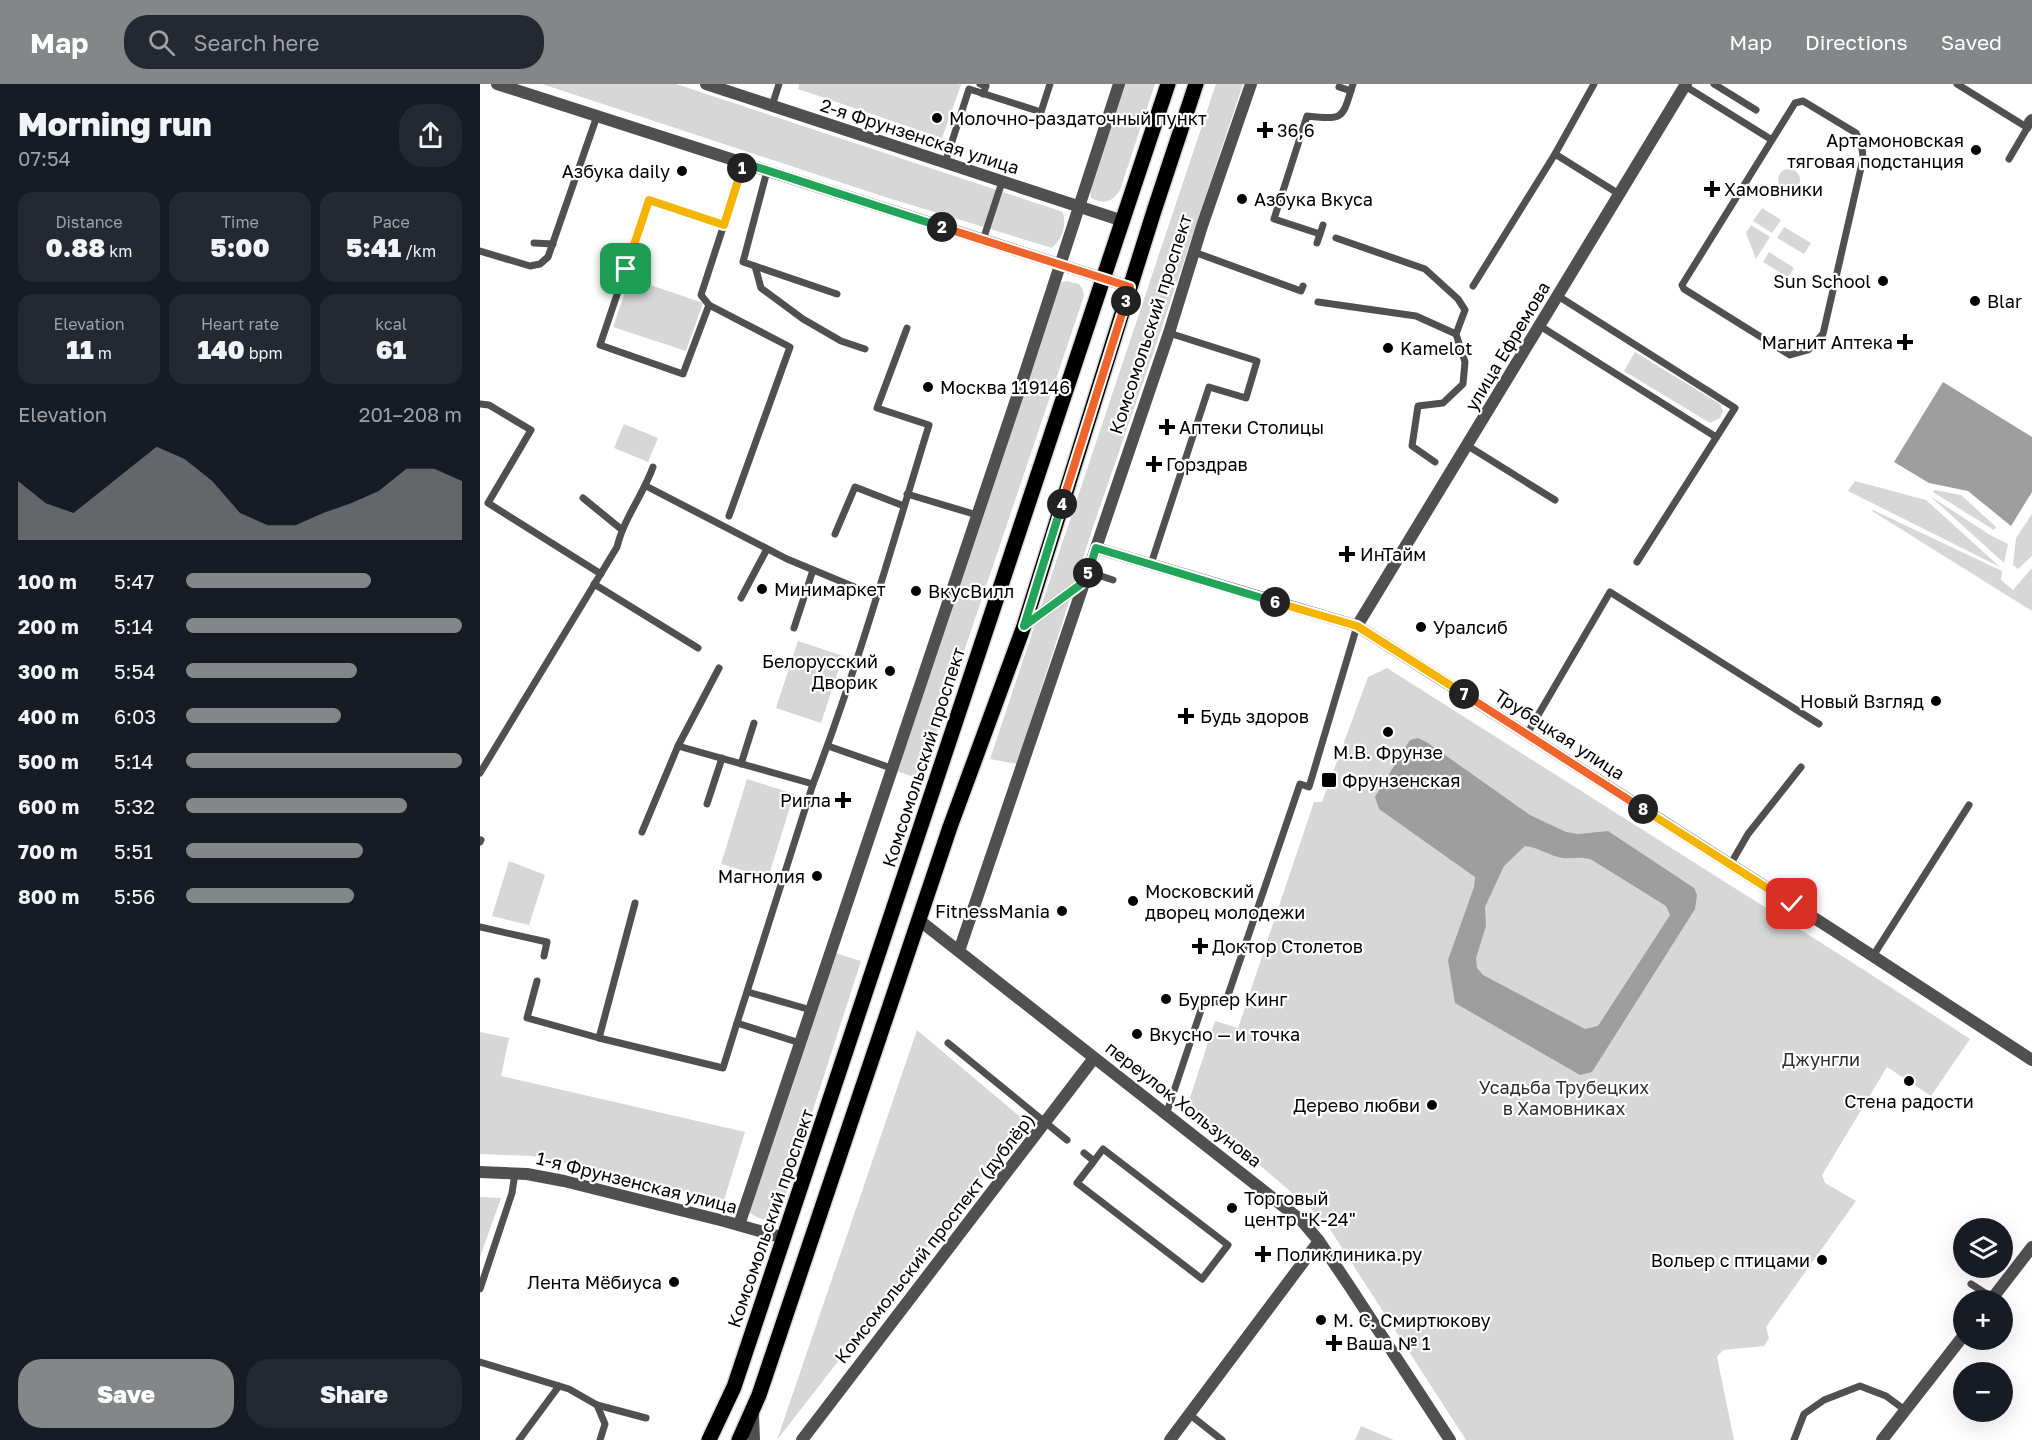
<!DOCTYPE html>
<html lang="en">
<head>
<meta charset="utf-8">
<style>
	body { margin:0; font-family:"Golos Text",sans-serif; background:#242831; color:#f1f3f6; height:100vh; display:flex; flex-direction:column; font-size:22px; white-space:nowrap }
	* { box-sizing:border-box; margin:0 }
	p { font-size:20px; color:#9ea1a6 }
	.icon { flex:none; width:33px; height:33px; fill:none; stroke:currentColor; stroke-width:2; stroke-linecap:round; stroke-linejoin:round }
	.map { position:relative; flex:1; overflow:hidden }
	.drawer { display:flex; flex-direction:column; background:#171b24; width:480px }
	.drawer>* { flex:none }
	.buttons { position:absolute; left:1473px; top:1134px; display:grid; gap:12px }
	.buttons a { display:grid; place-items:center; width:60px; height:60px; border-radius:50%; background:#171b24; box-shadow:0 6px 24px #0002; font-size:30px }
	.pin { position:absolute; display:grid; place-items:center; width:51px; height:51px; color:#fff; margin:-26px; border-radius:12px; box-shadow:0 3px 9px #0006 }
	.km { position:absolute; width:30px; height:30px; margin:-15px; border-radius:50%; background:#222; color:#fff; font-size:16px; line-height:30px; text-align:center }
	.round { display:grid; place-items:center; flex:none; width:63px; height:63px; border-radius:24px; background:#242831 }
	.summary { display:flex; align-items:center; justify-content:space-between; height:102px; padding:0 18px }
	h1 { font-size:33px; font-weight:800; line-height:45px }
	.figures { display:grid; grid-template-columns:repeat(3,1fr); gap:9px; height:102px; padding:6px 18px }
	.figures div { display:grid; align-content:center; border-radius:15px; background:#242831; text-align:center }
	.figures b { font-size:26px; font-weight:800 }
	.figures small { font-size:16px; font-weight:400 }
	.figures p { font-size:16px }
	.chart { height:168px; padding:12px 18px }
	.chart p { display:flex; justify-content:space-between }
	.chart svg { width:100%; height:108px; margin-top:6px; fill:#858687; opacity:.7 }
	.cta { display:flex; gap:12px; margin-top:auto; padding:12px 18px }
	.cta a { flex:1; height:69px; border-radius:24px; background:#858687; color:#fff; font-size:24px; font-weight:800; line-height:69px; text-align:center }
	.cta a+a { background:#242831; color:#f1f3f6 }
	ul { padding:0 18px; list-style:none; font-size:20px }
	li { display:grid; grid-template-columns:96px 72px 1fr; align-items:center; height:45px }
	li i { height:15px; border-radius:8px; background:#858687 }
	header { display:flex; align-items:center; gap:36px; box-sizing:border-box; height:84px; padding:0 30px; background:#858687; color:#fff }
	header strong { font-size:28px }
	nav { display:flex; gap:33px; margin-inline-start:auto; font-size:21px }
	.search { width:420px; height:54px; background:#242831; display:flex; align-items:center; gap:15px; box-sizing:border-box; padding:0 21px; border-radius:24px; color:#9ea1a6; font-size:22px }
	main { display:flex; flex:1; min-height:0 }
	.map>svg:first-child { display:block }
	.green { fill:#d7d7d7 }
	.water { fill:#9e9e9e; fill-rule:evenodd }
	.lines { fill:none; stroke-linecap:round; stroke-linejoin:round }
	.primary-casing { stroke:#dbdbdb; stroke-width:18 }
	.service { stroke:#505050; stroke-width:7 }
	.minor { stroke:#505050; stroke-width:12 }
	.tertiary { stroke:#505050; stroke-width:12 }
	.primary { stroke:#000; stroke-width:15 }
	.split-1-casing { stroke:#fff; stroke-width:12 }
	.split-2-casing { stroke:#fff; stroke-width:12 }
	.split-3-casing { stroke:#fff; stroke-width:12 }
	.split-4-casing { stroke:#fff; stroke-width:12 }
	.split-5-casing { stroke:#fff; stroke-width:12 }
	.split-6-casing { stroke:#fff; stroke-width:12 }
	.split-7-casing { stroke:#fff; stroke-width:12 }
	.split-8-casing { stroke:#fff; stroke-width:12 }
	.split-9-casing { stroke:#fff; stroke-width:12 }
	.split-1 { stroke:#f5b400; stroke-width:8 }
	.split-2 { stroke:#22a559; stroke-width:8 }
	.split-3 { stroke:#f0652b; stroke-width:8 }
	.split-4 { stroke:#f0652b; stroke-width:8 }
	.split-5 { stroke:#22a559; stroke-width:8 }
	.split-6 { stroke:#22a559; stroke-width:8 }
	.split-7 { stroke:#f5b400; stroke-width:8 }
	.split-8 { stroke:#f0652b; stroke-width:8 }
	.split-9 { stroke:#f5b400; stroke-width:8 }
	.poi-dot { fill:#000; stroke:#fff; stroke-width:2 }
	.labels { text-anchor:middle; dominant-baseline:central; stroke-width:4.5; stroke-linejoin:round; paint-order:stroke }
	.poi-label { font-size:18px; fill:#000; stroke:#fff; text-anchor:start }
	.street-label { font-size:18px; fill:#000; stroke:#fff }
	.park-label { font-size:18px; fill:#2e2e2e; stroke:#fff }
</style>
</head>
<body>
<header>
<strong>Map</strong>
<div class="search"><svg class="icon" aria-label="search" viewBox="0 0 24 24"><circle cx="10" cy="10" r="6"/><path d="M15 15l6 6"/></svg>Search here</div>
<nav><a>Map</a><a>Directions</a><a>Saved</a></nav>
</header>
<main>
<section class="drawer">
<div class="summary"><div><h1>Morning run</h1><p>07:54</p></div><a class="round"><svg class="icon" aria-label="share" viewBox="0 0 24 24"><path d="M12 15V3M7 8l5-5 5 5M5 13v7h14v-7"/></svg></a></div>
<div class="figures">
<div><p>Distance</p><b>0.88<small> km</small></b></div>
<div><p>Time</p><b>5:00</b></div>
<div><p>Pace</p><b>5:41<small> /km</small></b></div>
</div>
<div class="figures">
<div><p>Elevation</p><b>11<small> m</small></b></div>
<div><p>Heart rate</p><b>140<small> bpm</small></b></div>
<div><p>kcal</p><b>61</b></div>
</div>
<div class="chart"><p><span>Elevation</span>201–208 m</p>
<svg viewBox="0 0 160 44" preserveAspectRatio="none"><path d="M0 44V20L10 29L20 33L30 24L40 15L50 6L60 11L70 20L80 33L90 38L100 38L110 33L120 29L130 24L140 15L150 15L160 20V44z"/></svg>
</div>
<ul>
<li><b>100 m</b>5:47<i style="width:67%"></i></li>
<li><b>200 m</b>5:14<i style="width:100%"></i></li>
<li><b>300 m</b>5:54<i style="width:62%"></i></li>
<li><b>400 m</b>6:03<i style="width:56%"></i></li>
<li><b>500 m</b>5:14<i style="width:100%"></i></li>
<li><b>600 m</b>5:32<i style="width:80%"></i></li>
<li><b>700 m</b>5:51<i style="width:64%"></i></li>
<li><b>800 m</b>5:56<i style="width:61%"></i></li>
</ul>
<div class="cta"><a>Save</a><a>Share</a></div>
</section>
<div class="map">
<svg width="1552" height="1356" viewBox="0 0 1552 1356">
	<rect width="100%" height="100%" fill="#fff"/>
	<g class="green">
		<path d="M62,0h134l387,128c3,16 0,25 -11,36l-167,-51z"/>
		<path d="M319,0h158l4,1 -19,53 -144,-49z"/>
		<path d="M645,0h30l-35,106c-8,12 -15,15 -29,8l-1,-8z"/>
		<path d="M736,0h27l-85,255 -64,185 -77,240 -27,-5z"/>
		<circle cx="1309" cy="96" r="11"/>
		<path d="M1282,124l19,12 -9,13 -19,-12z"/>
		<path d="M1271,141l19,12 -14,22 -10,-26z"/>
		<path d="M1304,143l27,16 -7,11 -27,-16z"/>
		<path d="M1289,168l25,16 -6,9 -25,-15z"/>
		<path d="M150,194l73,25 -17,48 -73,-24z"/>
		<path d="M586,197l13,3 4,6 1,6 -163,483 -25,-8 164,-488z"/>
		<path d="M1155,268l85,52 3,7 -3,7 -10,5 -86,-52z"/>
		<path d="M144,340l34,14 -10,24 -34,-14z"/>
		<path d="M1375,397l71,19 74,67 -152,-76z"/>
		<path d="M1455,406l26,5 35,32 -2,3 -61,-38z"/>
		<path d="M1450,412l60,39 18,9 -4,19z"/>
		<path d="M1393,426l129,61 -1,9 12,10 19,-22v43l-160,-100z"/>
		<path d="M1552,430v42l-14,13 -5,-4 3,-27z"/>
		<path d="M318,557l45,15 -22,67 -45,-15z"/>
		<path d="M907,584l477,302 106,69 -39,57 -44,-29 -65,108 3,8 31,18 -90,126 3,11 -5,8 -41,4 -6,7 17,83h-268l-142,-220 -136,-116 27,-83 23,7 76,-226h8l46,-125z"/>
		<path d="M267,695l47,15 -26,84 -47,-14z"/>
		<path d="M29,777l36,14 -16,50 -37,-9z"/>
		<path d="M355,869l26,8 -82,254c-11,7 -19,5 -29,-2l-1,-5z"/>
		<path d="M437,946l108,91 -248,319z"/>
		<path d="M0,948l29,6 -8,38 244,56 -21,68 -192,-44 -52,-2z"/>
		<path d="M0,1113l21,1 -21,59z"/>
		<path d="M881,1342l33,14h-39z"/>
	</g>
	<g class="water">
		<path d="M1463,298l89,55v55l-21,34 -43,-35 -39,-8 -35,-21z"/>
		<path d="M938,654l10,5 102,72 36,17 12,2 30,-3 86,57 3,7 -2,14 -103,163 -12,3 -125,-72 -7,-43 26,-73 1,-10 -96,-68 -4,-12 35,-57zM1045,762c13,1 24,10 38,12 11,1 18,-2 29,2l74,46 4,9 -72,111 -13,3 -102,-54 -6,-7 -1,-10 10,-32 -1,-19 19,-41z"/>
	</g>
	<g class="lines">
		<defs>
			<g id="primary">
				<path d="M229,1356l25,-53 434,-1303"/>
				<path d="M259,1356l20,-45 191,-568 74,-201 130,-415 42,-127"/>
			</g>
		</defs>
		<use href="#primary" class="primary-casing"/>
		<g class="service">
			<path d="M500,0l6,2 -3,8"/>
			<path d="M1234,0l42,26"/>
			<path d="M1477,0l71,44"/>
			<path d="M1205,2l87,54 23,-37 8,-2 53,32c5,9 7,16 7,26l-40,175 -15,16 -18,5 -106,-66 -2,-4 90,-145"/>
			<path d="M859,3l12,4"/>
			<path d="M292,22l7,-22"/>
			<path d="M1075,70l64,40"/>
			<path d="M1529,75l20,-34"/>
			<path d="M465,79l24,-74 72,23 9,-28"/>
			<path d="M287,87l-24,91 94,32"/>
			<path d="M244,141l-75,-25 -49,145 83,29 26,-69 -8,-10 43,-132"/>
			<path d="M840,150l-46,-15 33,-103c38,4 35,3 46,-32"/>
			<path d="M856,154l89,31 33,30 7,11 -9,24 9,28 -2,22 -20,19 -25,3 -6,40 23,16"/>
			<path d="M503,156l19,-58"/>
			<path d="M54,159l19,1"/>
			<path d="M837,159l6,-18"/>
			<path d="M0,167l50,15 10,-2 8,-7 49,-141"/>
			<path d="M714,168l107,39 2,-5"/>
			<path d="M275,182l6,22 42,31 38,22 24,8"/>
			<path d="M993,202l82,-132 39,-70"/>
			<path d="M1078,212l177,112 -98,154"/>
			<path d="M838,218l98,14 40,18"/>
			<path d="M229,221l81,42 -61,169"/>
			<path d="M1060,242l176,111"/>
			<path d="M0,320l9,1 42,25 -43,73 113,71"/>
			<path d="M988,362l87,54"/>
			<path d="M166,402l141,73 89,37"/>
			<path d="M427,410l70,21"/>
			<path d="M103,414l38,31"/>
			<path d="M355,450l20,-47 49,19"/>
			<path d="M671,480l58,-177 37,11 11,-37 -88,-28"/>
			<path d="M606,492l12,-1 15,5"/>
			<path d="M114,500l104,64"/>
			<path d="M261,514l26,-49"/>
			<path d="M314,544l19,-58"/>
			<path d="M1047,650l83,-142 209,132"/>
			<path d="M198,662l135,38"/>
			<path d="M348,662l63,22"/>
			<path d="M261,680l13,-41"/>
			<path d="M0,689l137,-226c7,-29 26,-52 36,-80"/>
			<path d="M227,720l15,-46"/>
			<path d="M162,748l36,-86 41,-78"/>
			<path d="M0,758l1,-2"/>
			<path d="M1250,781l18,-31 53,-67"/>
			<path d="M155,819l-36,135 124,30 14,-45 63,20"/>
			<path d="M0,843l67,15 -3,14"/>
			<path d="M1393,872l96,-151"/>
			<path d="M57,897l-10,37 72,20"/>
			<path d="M268,908l63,18"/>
			<path d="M257,939l76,-239c45,-117 79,-239 116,-359l-52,-17 30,-80"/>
			<path d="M468,959l119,97"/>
			<path d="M687,1028l38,-114 20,6 75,-220 9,3 48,-161"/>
			<path d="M604,1069l10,8 9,-12 125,96 -26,34 -125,-96 17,-22"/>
			<path d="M1491,1200l22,14"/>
			<path d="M0,1205l32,-96 3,-20"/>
			<path d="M0,1278l89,27 28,16 8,19 -5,16"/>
			<path d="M117,1321l49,13"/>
			<path d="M709,1330l33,26"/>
			<path d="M39,1356l40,-54"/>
			<path d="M1314,1356l10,-26 20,-14 36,-14 26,10 19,14"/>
		</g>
		<g class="minor">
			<path d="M17,0l633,203"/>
			<path d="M226,0l417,137"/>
			<path d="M1550,38l2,-2"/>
			<path d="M273,1330l1,26"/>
			<path d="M322,1356l292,-382"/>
			<path d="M690,1356l149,-199"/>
		</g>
		<g class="tertiary">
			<path d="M616,464l261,78 476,304 199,130"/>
			<path d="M544,542l60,-44"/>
			<path d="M877,542l329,-542"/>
			<path d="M439,836l383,301 17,20 31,46 100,153"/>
			<path d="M479,867l210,-618 33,-107 49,-142"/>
			<path d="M0,1088l47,2 37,7 160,40 60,17"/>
			<path d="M259,1141l283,-843 97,-298"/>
			<path d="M1511,1216l41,-53"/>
			<path d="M1402,1356l82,-105"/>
		</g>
		<use href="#primary" class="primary"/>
	</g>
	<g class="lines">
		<defs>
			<path id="split-1" d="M146,185l23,-69 75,25 18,-57"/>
			<path id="split-2" d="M262,84l2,-5 198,64"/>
			<path id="split-3" d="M462,143l188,60 -4,14"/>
			<path id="split-4" d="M582,420l64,-203"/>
			<path id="split-5" d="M582,420l-38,122 60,-44 4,-9"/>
			<path id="split-6" d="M608,489l8,-25 179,54"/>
			<path id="split-7" d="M795,518l82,24 107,68"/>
			<path id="split-8" d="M984,610l179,115"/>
			<path id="split-9" d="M1163,725l149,95"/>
		</defs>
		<use href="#split-1" class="split-1-casing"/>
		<use href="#split-2" class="split-2-casing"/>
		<use href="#split-3" class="split-3-casing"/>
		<use href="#split-4" class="split-4-casing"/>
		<use href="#split-5" class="split-5-casing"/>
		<use href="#split-6" class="split-6-casing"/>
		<use href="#split-7" class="split-7-casing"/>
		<use href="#split-8" class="split-8-casing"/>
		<use href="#split-9" class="split-9-casing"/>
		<use href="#split-1" class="split-1"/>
		<use href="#split-2" class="split-2"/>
		<use href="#split-3" class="split-3"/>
		<use href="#split-4" class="split-4"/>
		<use href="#split-5" class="split-5"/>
		<use href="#split-6" class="split-6"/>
		<use href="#split-7" class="split-7"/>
		<use href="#split-8" class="split-8"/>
		<use href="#split-9" class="split-9"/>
	</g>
	<g class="poi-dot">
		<circle cx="457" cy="34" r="6"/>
		<path d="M782 37h6v6h6v6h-6v6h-6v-6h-6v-6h6z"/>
		<circle cx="1496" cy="66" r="6"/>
		<circle cx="202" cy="87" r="6"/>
		<path d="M1229 96h6v6h6v6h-6v6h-6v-6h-6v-6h6z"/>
		<circle cx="762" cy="115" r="6"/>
		<circle cx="1403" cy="197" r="6"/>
		<circle cx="1495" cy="217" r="6"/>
		<path d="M1422 249h6v6h6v6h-6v6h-6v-6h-6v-6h6z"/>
		<circle cx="908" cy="264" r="6"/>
		<circle cx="448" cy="303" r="6"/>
		<path d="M684 334h6v6h6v6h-6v6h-6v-6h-6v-6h6z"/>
		<path d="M671 371h6v6h6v6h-6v6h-6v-6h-6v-6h6z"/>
		<path d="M864 461h6v6h6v6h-6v6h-6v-6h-6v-6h6z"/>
		<circle cx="282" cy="505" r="6"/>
		<circle cx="436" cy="507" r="6"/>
		<circle cx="941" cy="543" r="6"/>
		<circle cx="410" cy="587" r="6"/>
		<circle cx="1456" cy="617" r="6"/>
		<path d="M703 623h6v6h6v6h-6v6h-6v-6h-6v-6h6z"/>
		<circle cx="908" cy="648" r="6"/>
		<rect x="841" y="688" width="16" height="16" rx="3"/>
		<path d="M360 707h6v6h6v6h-6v6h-6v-6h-6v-6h6z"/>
		<circle cx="337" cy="792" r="6"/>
		<circle cx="653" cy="817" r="6"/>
		<circle cx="582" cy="827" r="6"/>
		<path d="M717 853h6v6h6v6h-6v6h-6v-6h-6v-6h6z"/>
		<circle cx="686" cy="915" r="6"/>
		<circle cx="657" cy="950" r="6"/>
		<circle cx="1429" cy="997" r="6"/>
		<circle cx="952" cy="1021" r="6"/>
		<circle cx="752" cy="1124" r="6"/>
		<path d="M780 1161h6v6h6v6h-6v6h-6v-6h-6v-6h6z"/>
		<circle cx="1342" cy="1176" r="6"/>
		<circle cx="194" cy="1198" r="6"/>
		<circle cx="841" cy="1236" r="6"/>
		<path d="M851 1250h6v6h6v6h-6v6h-6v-6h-6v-6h6z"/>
	</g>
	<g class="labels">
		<g class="poi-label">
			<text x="469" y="34">Молочно-раздаточный пункт</text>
			<text x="797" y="46">36,6</text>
			<text x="1484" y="56" text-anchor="end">Артамоновская<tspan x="1484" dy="21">тяговая подстанция</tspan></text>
			<text x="190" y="87" text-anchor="end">Азбука daily</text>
			<text x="1244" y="105">Хамовники</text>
			<text x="774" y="115">Азбука Вкуса</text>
			<text x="1391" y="197" text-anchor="end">Sun School</text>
			<text x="1507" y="217">Blar</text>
			<text x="1413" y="258" text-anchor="end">Магнит Аптека</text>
			<text x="920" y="264">Kamelot</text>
			<text x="460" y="303">Москва 119146</text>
			<text x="699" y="343">Аптеки Столицы</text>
			<text x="686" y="380">Горздрав</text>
			<text x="880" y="470">ИнТайм</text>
			<text x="294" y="505">Минимаркет</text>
			<text x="448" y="507">ВкусВилл</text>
			<text x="953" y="543">Уралсиб</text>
			<text x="398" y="577" text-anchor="end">Белорусский<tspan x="398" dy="21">Дворик</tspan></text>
			<text x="1444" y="617" text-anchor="end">Новый Взгляд</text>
			<text x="720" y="632">Будь здоров</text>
			<text x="908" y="668" text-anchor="middle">М.В. Фрунзе</text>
			<text x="862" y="696">Фрунзенская</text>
			<text x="351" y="716" text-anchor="end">Ригла</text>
			<text x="325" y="792" text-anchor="end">Магнолия</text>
			<text x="665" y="807">Московский<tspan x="665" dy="21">дворец молодежи</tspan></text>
			<text x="570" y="827" text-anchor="end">FitnessMania</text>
			<text x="732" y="862">Доктор Столетов</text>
			<text x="698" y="915">Бургер Кинг</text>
			<text x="669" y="950">Вкусно — и точка</text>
			<text x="1429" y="1017" text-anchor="middle">Стена радости</text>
			<text x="940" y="1021" text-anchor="end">Дерево любви</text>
			<text x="764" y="1114">Торговый<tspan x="764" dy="21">центр "К-24"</tspan></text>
			<text x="796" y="1170">Поликлиника.ру</text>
			<text x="1330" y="1176" text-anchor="end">Вольер с птицами</text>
			<text x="182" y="1198" text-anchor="end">Лента Мёбиуса</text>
			<text x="853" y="1236">М. С. Смиртюкову</text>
			<text x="866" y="1259">Ваша № 1</text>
		</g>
		<g class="street-label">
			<text transform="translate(440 52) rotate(18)">2-я Фрунзенская улица</text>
			<text transform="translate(670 240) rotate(-72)">Комсомольский проспект</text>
			<text transform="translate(1027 262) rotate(-59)">улица Ефремова</text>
			<text transform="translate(1080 650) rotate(33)">Трубецкая улица</text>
			<text transform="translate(443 673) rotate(-72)">Комсомольский проспект</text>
			<text transform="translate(704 1020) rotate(38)">переулок Хользунова</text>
			<text transform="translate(157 1098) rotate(14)">1-я Фрунзенская улица</text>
			<text transform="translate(290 1134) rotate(-71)">Комсомольский проспект</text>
			<text transform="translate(454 1154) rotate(-52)">Комсомольский проспект (дублёр)</text>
		</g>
		<g class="park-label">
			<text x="1341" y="975">Джунгли</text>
			<text x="1084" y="1003">Усадьба Трубецких<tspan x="1084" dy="21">в Хамовниках</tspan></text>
		</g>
	</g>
</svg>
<div class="buttons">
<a><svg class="icon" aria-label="layers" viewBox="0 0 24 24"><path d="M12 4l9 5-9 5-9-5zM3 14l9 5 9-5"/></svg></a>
<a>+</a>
<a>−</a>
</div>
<div class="pin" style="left:146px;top:185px;background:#1e9e55"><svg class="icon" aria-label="arrive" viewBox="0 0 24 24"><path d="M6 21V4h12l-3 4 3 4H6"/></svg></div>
<div class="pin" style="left:1312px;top:820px;background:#d93025"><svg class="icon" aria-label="check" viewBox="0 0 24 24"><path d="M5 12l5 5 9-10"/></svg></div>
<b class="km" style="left:262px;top:84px">1</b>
<b class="km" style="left:462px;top:143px">2</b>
<b class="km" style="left:646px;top:217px">3</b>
<b class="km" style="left:582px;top:420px">4</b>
<b class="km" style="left:608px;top:489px">5</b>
<b class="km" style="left:795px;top:518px">6</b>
<b class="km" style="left:984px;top:610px">7</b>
<b class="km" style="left:1163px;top:725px">8</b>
</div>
</main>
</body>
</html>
